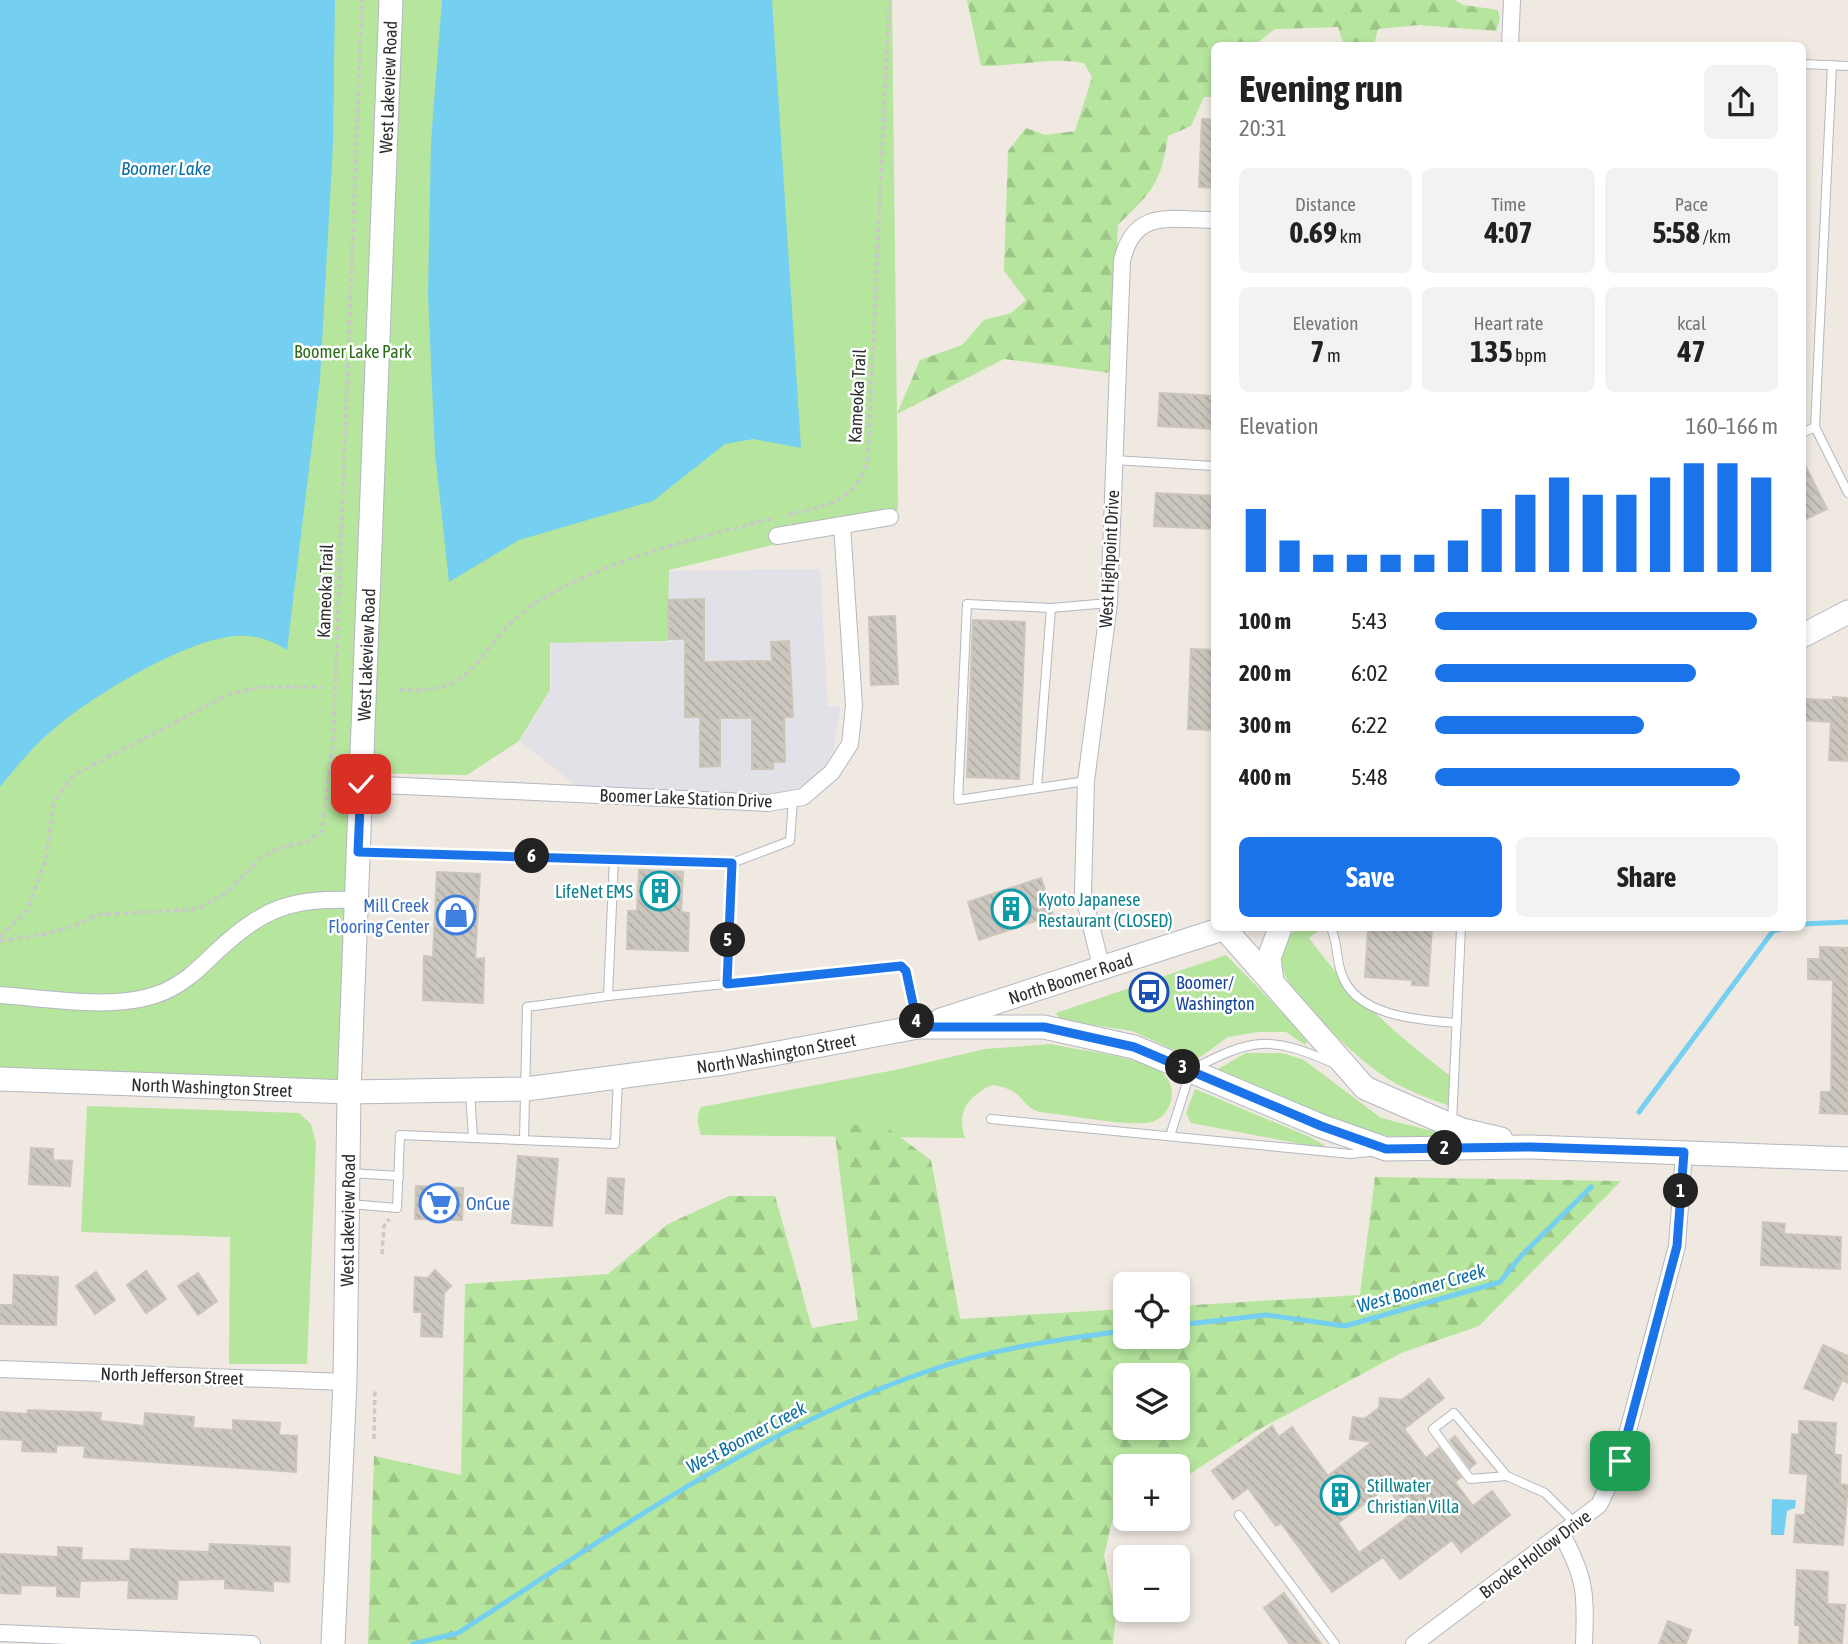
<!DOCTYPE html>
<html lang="en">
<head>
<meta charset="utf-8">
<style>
	body { margin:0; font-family:"Asap Condensed",sans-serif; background:#f2f2f2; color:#222; height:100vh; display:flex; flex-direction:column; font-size:26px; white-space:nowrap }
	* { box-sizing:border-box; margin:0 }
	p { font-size:23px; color:#767676 }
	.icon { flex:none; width:38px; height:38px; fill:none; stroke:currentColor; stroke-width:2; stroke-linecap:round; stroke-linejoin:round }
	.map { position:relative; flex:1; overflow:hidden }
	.panel { position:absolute; left:1211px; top:42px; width:595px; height:889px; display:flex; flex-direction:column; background:#fff; border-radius:10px; box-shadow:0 4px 10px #0003 }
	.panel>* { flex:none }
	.fabs { position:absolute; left:1113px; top:1272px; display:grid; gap:14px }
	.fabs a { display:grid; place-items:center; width:77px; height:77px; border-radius:10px; background:#fff; box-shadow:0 4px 10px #0003; font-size:35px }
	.pin { position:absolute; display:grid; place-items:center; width:60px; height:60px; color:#fff; margin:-30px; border-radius:14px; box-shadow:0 4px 10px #0006 }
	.km { position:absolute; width:35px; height:35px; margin:-18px; border-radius:50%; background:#222; color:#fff; font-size:19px; line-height:35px; text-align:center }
	.round { display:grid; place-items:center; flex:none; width:74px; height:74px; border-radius:10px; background:#f2f2f2 }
	.summary { display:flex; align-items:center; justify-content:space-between; height:119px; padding:0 28px }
	h1 { font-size:38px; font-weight:700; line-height:52px }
	.stats { display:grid; grid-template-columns:repeat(3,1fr); gap:10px; height:119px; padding:7px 28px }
	.stats div { display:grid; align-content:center; border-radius:10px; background:#f2f2f2; text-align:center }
	.stats b { font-size:30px; font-weight:700 }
	.stats small { font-size:19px; font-weight:400 }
	.stats p { font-size:19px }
	.chart { height:196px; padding:14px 28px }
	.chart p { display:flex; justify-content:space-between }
	.chart svg { width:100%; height:126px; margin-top:7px; stroke:#1a73e8; stroke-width:6 }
	.action { display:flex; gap:14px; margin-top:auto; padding:14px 28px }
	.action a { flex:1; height:80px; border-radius:10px; background:#1a73e8; color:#fff; font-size:28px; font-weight:700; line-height:80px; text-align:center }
	.action a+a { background:#f2f2f2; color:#222 }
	ul { padding:0 28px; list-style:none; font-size:23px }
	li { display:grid; grid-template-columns:112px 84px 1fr; align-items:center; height:52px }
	li i { height:18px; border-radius:9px; background:#1a73e8 }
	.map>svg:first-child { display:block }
	.industrial { fill:#e3e1e8 }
	.grass { fill:#b6e59e }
	.forest { fill:url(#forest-firs); fill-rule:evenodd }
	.water { fill:#75cff0 }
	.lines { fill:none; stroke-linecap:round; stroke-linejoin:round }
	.stream { stroke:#75cff0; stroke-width:5 }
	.building { fill:url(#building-back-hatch); stroke:#cbc5ba; stroke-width:2; fill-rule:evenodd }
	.lane-casing { stroke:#b4b7c1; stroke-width:10 }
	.street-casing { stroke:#b4b7c1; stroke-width:18 }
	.secondary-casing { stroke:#b4b7c1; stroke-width:25 }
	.path { stroke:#c9c9c9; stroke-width:3.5; stroke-dasharray:5 3.5; stroke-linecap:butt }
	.lane { stroke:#fff; stroke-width:8 }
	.street { stroke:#fff; stroke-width:16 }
	.secondary { stroke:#fff; stroke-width:23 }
	.route-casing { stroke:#fff; stroke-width:14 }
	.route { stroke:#1a73e8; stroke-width:9 }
	.labels { text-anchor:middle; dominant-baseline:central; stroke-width:5; stroke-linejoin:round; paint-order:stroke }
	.street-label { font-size:18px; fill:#2e2e2e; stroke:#fff }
	.park-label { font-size:18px; fill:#2c6e1b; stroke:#fff }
	.culture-label { font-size:18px; fill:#0d838f; stroke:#fff; text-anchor:start }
	.shop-label { font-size:18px; fill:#366cbe; stroke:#fff; text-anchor:end }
	.transit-label { font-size:18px; fill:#164399; stroke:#fff; text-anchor:start }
	.water-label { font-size:19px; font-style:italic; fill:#0d6fa3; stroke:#fff }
</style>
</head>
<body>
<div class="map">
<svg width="1848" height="1644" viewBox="0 0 1848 1644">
	<defs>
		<pattern id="forest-firs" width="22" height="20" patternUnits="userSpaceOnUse" patternTransform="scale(1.75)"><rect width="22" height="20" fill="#b6e59e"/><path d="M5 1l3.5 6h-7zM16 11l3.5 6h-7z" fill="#9dc588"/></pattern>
		<pattern id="building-back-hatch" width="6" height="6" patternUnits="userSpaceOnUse" patternTransform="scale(1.75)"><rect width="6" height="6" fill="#cbc7bf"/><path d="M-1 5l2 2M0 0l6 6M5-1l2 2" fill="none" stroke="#afaba4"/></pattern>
	</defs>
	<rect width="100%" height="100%" fill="#efe9e1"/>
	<path class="industrial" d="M820,569l8,137h12v6l-7,40 -12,20 -17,13 -26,11 -199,-8 -59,-47 31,-51v-47l119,-1 -1,-71z"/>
	<g class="grass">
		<path d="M0,0h892l6,510 -76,23 -153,37 -1,71 -118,2v47l-31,51 -52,34 -108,-2 -12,317 -347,-14z"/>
		<path d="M1298,928h24l-13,10c40,55 86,96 140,137l6,10 -2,22c-29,-10 -59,-21 -83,-41 -23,-18 -74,-65 -85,-91 -8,-16 -1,-38 13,-47z"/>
		<path d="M1226,955l82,84 -3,6 -19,-13h-28l-30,5 -32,23 -64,-29 -72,-11 -4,-7z"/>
		<path d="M1051,1044c31,7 77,11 105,25 26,12 18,51 -10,54 -29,2 -76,-8 -107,-11 -21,-8 -13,-22 -47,-27 -24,11 -36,27 -27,53l-264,-3c-3,-10 -5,-19 0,-28l194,-37 90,-21z"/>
		<path d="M1246,1053h36l22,7 77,58 71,18 -3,8 -84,-11 -147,-64z"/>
		<path d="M1195,1089l115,48 14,8 -2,3 -131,-25 -5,-10z"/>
		<path d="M87,1106l212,7 12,11 5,19 -9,221h-78l1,-127 -149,-5z"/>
	</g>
	<g class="forest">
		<path d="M967,0h487l10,5 34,5 2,9 -4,12 -77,-6 -41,4 -4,16 -30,1 -6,-19 -63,2 -18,14c-16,-3 -26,2 -43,3v51h-10l-13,29 -23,10c-7,49 -17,56 -50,89l-7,148 -107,-14 -107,55 23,-54 42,-15 22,-25 27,-7 15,-13 -22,-29 4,-120 18,-23 19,7 30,-4 17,-54 -8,-14c-36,-7 -67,4 -103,3z"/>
		<path d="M882,1124l49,36 29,159 165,-10v28h53v-31l182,-11 15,-118 246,4 -142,145 -78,27 -145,78 -71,46 -7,-2v-9h-53v19l-8,16 -13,55 12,58 -3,30h-745l6,-188 87,19 4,-191 143,-10 60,-50 61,-28h46l37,132 46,-8 -24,-194zM1125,1376h53v52h-53z"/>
	</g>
	<g class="water">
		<path d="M0,0h335l-2,144 -13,235 -33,271c-16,-10 -31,-15 -50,-14 -49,2 -145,60 -182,92 -21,17 -38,38 -55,59z"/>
		<path d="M442,0h330l29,448 -48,-9 -28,5 -72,57 -134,39 -70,42 -14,-129 -7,-158 3,-154z"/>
		<path d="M1772,1499l24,1 -1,8 -8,3 -3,24h-13z"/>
	</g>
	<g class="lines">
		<g class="stream">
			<path d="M1802,924l46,-2"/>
			<path d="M1639,1112l134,-181 11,-3"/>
			<path d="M1178,1325l88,-10 79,11 155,-44 21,-26 70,-69"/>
			<path d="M413,1644l45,-11c150,-96 299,-204 470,-262 63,-22 131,-32 197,-40"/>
		</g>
	</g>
	<g class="building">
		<path d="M1202,119l12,1v68l-15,-1z"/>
		<path d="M1160,393l54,3v33l-56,-3z"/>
		<path d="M1802,459l25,50 -25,12z"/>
		<path d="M1156,493l58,3v33l-60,-3z"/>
		<path d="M704,599v63l68,-1 -1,-19 18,-1 4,76h-9l1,45h-12v7h-21v-51h-32v48l-20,1v-50h-15v-78h-16l-1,-39z"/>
		<path d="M895,616l3,68 -27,1 -2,-68z"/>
		<path d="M973,620l52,2 -6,157 -52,-2z"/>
		<path d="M1191,649l23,1v80l-26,-1z"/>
		<path d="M1833,697l15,1v63l-19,-1 2,-38 -29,-2v-21l31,1z"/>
		<path d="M639,870l44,2 -2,40 8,1 -1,38 -61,-2 1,-38h9z"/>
		<path d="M437,872l43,2 -5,85 9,-1 -1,45 -60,-3 1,-44 9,1z"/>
		<path d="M1041,878l12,37 -74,25 -11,-38z"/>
		<path d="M1368,928h64l-4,58 -16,-1v-5l-47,-3z"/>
		<path d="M1820,947l28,1v166l-28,-1 1,-21h10l2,-112 -25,-1v-20h12z"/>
		<path d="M31,1148l22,1v11l19,1 -2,25 -41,-2z"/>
		<path d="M518,1156l40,3 -6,67 -40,-3z"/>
		<path d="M608,1178l16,1 -2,35 -16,-1z"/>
		<path d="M416,1186l47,2 -1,32 -47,-1z"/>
		<path d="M1763,1222l22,2 -1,10 57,3 -1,32 -79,-4z"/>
		<path d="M435,1270l16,16 -7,7 -2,44 -21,-1 1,-24h-8l1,-35 13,1z"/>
		<path d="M146,1271l20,28 -20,14 -19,-28z"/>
		<path d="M96,1272l19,28 -20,14 -19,-28z"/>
		<path d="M198,1273l19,28 -19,14 -20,-29z"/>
		<path d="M14,1275l44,2 -2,48 -56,-1v-19h13z"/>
		<path d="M1823,1345l25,11v27l-6,-3 -9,20 -29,-12z"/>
		<path d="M1429,1379l15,19 -40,31 22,29 13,-10 22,29 -6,5 18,24 19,-15 18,24 -49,37 -9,-12 -52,39 -17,-22 -51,35 -51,-69 -5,3 -28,-38 -15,11 -21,-28 60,-45 7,11 13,-10 36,49 44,-34 -22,-3 3,-22 11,2 15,-11 1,-10 22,2zM1387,1487l21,30 -49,36 -21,-30z"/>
		<path d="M28,1410l73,3 -1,8 44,5 1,-13 49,4 -1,11 40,2v-10l47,3 -1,12 18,1 -1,36 -212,-15 1,-11 -29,-1v7l-34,-1 1,-11 -23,-1v-27l27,2z"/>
		<path d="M1799,1421l37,2 -2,32h7l-1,29 8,1 -5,60 -49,-3 2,-27h9l3,-41 -18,-1 2,-39 7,1z"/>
		<path d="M1455,1436l21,27 -6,5 -20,-28z"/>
		<path d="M210,1544l80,3 -1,35 -16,-1v10l-48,-3v-9l-47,1 -1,19 -49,-1 1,-18 -49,1 -1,16 -22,-1v-10l-36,-1 -1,9 -20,-1v-39l58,3v-10l24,1 -1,12 49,1 1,-12 78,3z"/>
		<path d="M1797,1570l31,2 -1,32 18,1 -3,39h-43l1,-19h-5z"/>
		<path d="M1284,1593l37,51h-31l-26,-36z"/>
		<path d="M1668,1621l23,9 -5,14h-27z"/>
	</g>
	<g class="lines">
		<defs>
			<g id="lane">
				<path d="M1802,64l46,2"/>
				<path d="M1815,427l33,66"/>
				<path d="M1802,433l13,-6 17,-362"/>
				<path d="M1114,460l100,6"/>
				<path d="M1086,781l-128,19 9,-196 84,4 58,-5"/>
				<path d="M1037,788l14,-180"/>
				<path d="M361,852l253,6 -6,138 293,-30 5,5 12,55"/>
				<path d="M614,858l118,5 -5,121"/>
				<path d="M732,863l58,-22 3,-42"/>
				<path d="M1331,928c7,15 5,32 11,47 15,42 78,45 115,48"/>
				<path d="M470,1092l3,46"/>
				<path d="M991,1119l360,35 18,-2"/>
				<path d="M1452,1123l9,-195"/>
				<path d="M1170,1136l21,-66c61,-32 78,-35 142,-7"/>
				<path d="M524,1140l3,-133 81,-11"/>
				<path d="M350,1173l49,3"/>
				<path d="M350,1204l47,4 3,-73 215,9 3,-65"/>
				<path d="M1507,1476l-37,3 -37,-50 21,-16 53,63 38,17 31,31"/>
				<path d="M1239,1515l96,129"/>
			</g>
			<g id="street">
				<path d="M1510,46l2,-46"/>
				<path d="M777,536l113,-19"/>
				<path d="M361,784l407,19 35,-6 29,-25 18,-28 4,-38 -12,-181"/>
				<path d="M1102,970l-19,-77 3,-112 23,-178 13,-342c12,-53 48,-41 92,-41"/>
				<path d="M0,995c46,3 111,15 155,0 24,-7 44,-26 61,-43 49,-45 74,-54 140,-52"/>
				<path d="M0,1369l345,13"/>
				<path d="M1562,1535c24,43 24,61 22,109"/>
				<path d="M0,1633l252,11"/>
				<path d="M1414,1644l185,-139 21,-44 57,-215 7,-94"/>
			</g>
			<g id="secondary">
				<path d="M1802,636l46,-24"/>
				<path d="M1224,928l141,160 97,42 39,9"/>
				<path d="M1272,982l-3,-24 11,-30"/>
				<path id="s1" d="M941,1020l284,-92"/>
				<path id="s2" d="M0,1079l349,13 177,-3 198,-26 194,-36h126l90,20 187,79 65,23 145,-2 317,12"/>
				<path id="s3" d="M333,1644l12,-262 4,-290 42,-1092"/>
			</g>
		</defs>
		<use href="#lane" class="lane-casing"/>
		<use href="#street" class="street-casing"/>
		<use href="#secondary" class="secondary-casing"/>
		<g class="path">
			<path d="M788,515c40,-10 68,-12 80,-57l21,-458"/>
			<path d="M399,690c82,4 72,-35 123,-77 62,-48 173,-75 249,-94"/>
			<path d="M0,937l27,-27 19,-51 8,-58 20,-26 155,-81 33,-7h59"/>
			<path d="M0,941l45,-7 30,-8 21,-11 102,-6 28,-16 36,-36 15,-8 31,-8 14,-10 11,-87 29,-744"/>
			<path d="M382,1254l2,-28 5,-7"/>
			<path d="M374,1439l1,-49"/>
		</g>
		<use href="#lane" class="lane"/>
		<use href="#street" class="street"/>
		<use href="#secondary" class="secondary"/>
	</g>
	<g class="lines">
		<defs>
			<path id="route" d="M361,784l-3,68 374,11 -5,121 174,-18 5,5 12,56h126l90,20 187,79 65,23 145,-2 153,5 -7,94 -57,215"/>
		</defs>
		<use href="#route" class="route-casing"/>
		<use href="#route" class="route"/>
	</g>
	<defs>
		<symbol id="building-ring" viewBox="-11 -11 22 22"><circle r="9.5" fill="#fff" stroke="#0f9aa8" stroke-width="1.5"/><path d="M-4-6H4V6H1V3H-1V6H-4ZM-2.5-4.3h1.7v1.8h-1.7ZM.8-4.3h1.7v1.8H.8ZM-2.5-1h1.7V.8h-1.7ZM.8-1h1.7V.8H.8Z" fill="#0f9aa8"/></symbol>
		<symbol id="shop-ring" viewBox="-11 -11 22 22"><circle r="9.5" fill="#fff" stroke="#3f7fe0" stroke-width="1.5"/><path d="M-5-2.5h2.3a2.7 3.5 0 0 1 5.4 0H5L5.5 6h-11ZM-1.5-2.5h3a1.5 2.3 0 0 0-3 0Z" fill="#3f7fe0"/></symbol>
		<symbol id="bus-ring" viewBox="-11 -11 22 22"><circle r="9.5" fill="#fff" stroke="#1a4fb4" stroke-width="1.5"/><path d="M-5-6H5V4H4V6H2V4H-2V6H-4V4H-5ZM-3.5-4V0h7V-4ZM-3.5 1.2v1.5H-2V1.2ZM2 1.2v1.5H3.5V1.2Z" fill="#1a4fb4"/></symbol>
		<symbol id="supermarket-ring" viewBox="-11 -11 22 22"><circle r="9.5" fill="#fff" stroke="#3f7fe0" stroke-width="1.5"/><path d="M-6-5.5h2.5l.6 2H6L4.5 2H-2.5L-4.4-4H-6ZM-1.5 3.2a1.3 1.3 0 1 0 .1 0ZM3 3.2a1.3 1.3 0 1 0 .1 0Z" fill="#3f7fe0"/></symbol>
	</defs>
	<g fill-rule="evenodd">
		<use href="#building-ring" x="638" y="869" width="44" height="44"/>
		<use href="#building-ring" x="989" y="887" width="44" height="44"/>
		<use href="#shop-ring" x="434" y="893" width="44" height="44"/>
		<use href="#bus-ring" x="1127" y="970" width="44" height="44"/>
		<use href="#supermarket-ring" x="417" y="1181" width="44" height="44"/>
		<use href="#building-ring" x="1318" y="1473" width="44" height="44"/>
	</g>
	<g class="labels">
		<g class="street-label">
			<text stroke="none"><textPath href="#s3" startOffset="1558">West Lakeview Road</textPath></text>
			<text transform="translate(857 396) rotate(-87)">Kameoka Trail</text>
			<text transform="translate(1109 559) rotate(-87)">West Highpoint Drive</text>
			<text transform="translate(325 591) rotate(-88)">Kameoka Trail</text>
			<text stroke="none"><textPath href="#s3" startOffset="990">West Lakeview Road</textPath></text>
			<text transform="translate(686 798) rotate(2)">Boomer Lake Station Drive</text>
			<text stroke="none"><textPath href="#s1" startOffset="136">North Boomer Road</textPath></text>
			<text stroke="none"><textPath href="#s2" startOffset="779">North Washington Street</textPath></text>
			<text stroke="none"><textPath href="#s2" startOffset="212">North Washington Street</textPath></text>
			<text stroke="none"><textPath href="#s3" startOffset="424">West Lakeview Road</textPath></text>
			<text transform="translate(172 1376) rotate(2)">North Jefferson Street</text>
			<text transform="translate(1535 1554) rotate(-37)">Brooke Hollow Drive</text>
		</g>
		<g class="park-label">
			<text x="353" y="351">Boomer Lake Park</text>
		</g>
		<g class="culture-label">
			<text x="633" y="891" text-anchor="end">LifeNet EMS</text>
			<text x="1038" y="899">Kyoto Japanese<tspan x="1038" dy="21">Restaurant (CLOSED)</tspan></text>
			<text x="1367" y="1485">Stillwater<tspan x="1367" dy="21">Christian Villa</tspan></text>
		</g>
		<g class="shop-label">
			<text x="429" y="905">Mill Creek<tspan x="429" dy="21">Flooring Center</tspan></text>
			<text x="466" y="1203" text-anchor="start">OnCue</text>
		</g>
		<g class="transit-label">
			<text x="1176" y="982">Boomer/<tspan x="1176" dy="21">Washington</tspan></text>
		</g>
		<g class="water-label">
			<text x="166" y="168">Boomer Lake</text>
			<text transform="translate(1421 1288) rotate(-16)">West Boomer Creek</text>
			<text transform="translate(746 1437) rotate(-28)">West Boomer Creek</text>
		</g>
	</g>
</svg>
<div class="fabs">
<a><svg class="icon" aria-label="locate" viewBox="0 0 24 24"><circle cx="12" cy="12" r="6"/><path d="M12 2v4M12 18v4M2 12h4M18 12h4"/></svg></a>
<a><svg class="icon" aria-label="layers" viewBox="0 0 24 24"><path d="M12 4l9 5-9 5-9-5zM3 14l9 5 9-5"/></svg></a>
<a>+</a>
<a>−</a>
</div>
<div class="pin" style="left:1620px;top:1461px;background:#1e9e55"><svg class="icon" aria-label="arrive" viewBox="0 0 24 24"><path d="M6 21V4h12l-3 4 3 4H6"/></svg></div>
<div class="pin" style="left:361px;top:784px;background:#d93025"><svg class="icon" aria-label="check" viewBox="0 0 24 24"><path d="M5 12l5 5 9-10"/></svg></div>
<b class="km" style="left:1681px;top:1191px">1</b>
<b class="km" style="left:1445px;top:1148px">2</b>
<b class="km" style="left:1183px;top:1067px">3</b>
<b class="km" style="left:917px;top:1021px">4</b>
<b class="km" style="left:728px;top:940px">5</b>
<b class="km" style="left:532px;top:856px">6</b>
<section class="panel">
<div class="summary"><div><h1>Evening run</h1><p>20:31</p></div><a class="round"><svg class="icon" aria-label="share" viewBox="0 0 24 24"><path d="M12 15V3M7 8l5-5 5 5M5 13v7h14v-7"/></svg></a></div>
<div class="stats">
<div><p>Distance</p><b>0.69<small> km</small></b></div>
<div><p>Time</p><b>4:07</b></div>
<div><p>Pace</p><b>5:58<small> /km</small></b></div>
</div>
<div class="stats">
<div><p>Elevation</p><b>7<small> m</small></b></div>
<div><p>Heart rate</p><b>135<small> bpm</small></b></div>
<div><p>kcal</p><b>47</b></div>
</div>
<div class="chart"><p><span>Elevation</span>160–166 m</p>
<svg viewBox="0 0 160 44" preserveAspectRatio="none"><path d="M5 44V22M15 44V33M25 44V38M35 44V38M45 44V38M55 44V38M65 44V33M75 44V22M85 44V17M95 44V11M105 44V17M115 44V17M125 44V11M135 44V6M145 44V6M155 44V11"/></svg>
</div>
<ul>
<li><b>100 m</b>5:43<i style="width:94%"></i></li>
<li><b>200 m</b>6:02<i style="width:76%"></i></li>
<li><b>300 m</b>6:22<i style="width:61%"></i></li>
<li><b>400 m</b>5:48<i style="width:89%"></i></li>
</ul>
<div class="action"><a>Save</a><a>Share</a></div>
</section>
</div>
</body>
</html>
